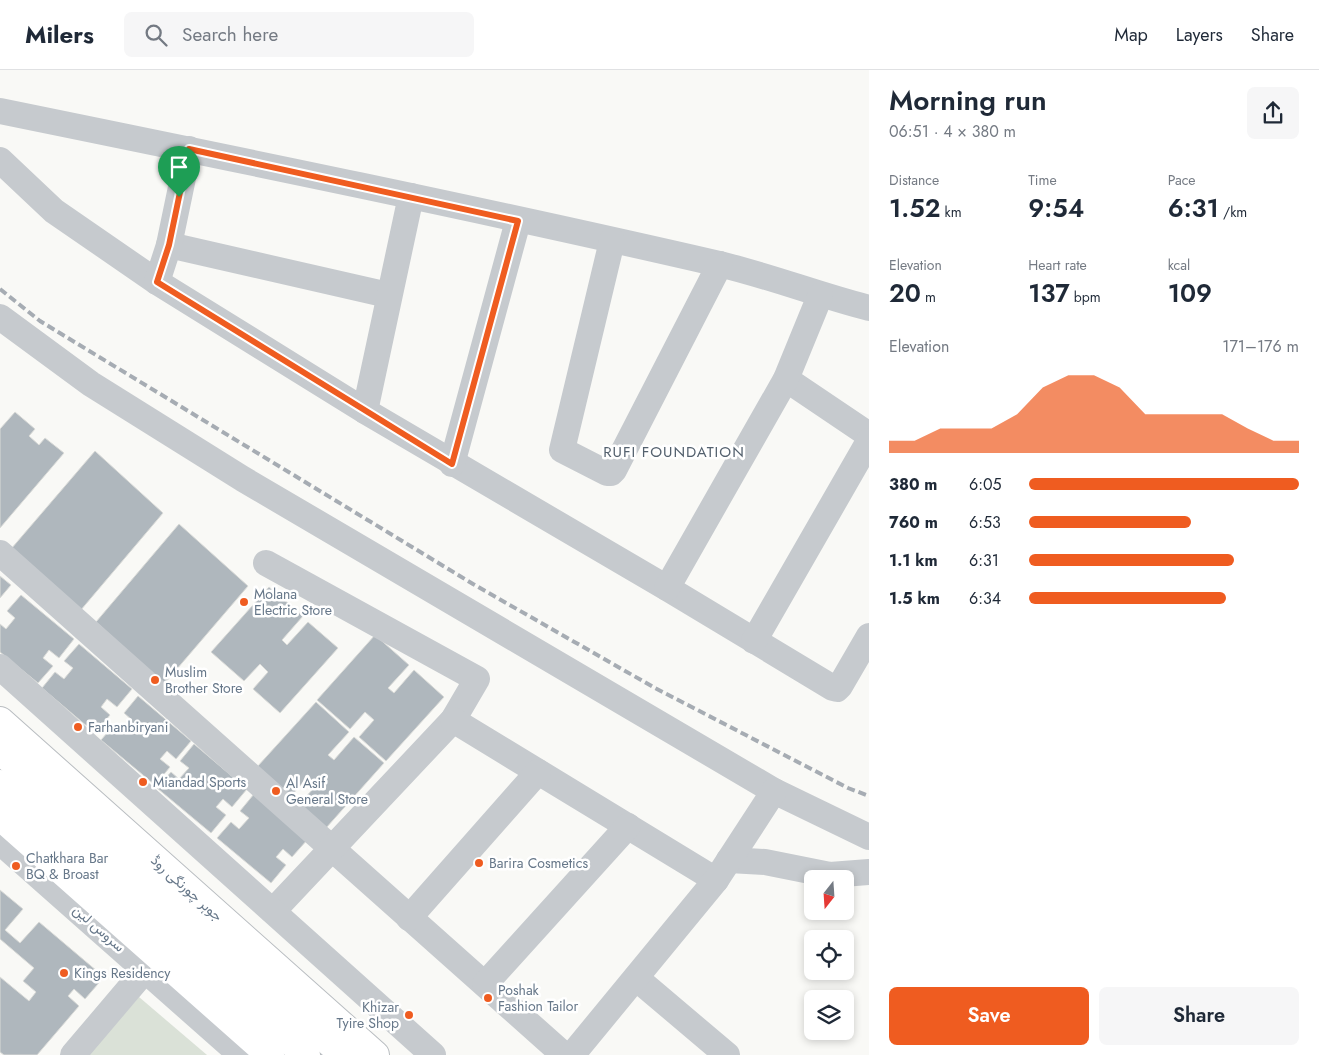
<!DOCTYPE html>
<html lang="en">
<head>
<meta charset="utf-8">
<style>
	body { margin:0; font-family:Jost,Vazirmatn,sans-serif; background:#f6f6f7; color:#1f2937; height:100vh; display:flex; flex-direction:column; font-size:19px; white-space:nowrap }
	* { box-sizing:border-box; margin:0 }
	p { font-size:16px; color:#747a83 }
	.icon { flex:none; width:28px; height:28px; fill:none; stroke:currentColor; stroke-width:2; stroke-linecap:round; stroke-linejoin:round }
	.map { position:relative; flex:1; overflow:hidden }
	.drawer { display:flex; flex-direction:column; background:#fff; width:450px }
	.drawer>* { flex:none }
	.needle { width:32px; rotate:197deg }
	.buttons { position:absolute; left:804px; top:800px; display:grid; gap:10px }
	.buttons a { display:grid; place-items:center; width:50px; height:50px; border-radius:8px; background:#fff; box-shadow:0 2px 8px #0003; font-size:25px }
	.pin { position:absolute; display:grid; place-items:center; width:42px; height:42px; color:#fff; margin:-51px -21px; border-radius:50% 50% 50% 0; rotate:-45deg; box-shadow:0 0 5px #0007 }
	.pin .icon { rotate:45deg }
	.round { display:grid; place-items:center; flex:none; width:52px; height:52px; border-radius:8px; background:#f6f6f7 }
	.overview { display:flex; align-items:center; justify-content:space-between; height:85px; padding:0 20px }
	h1 { font-size:28px; font-weight:600; line-height:38px }
	.stats { display:grid; grid-template-columns:repeat(3,1fr); gap:8px; height:85px; padding:5px 20px }
	.stats div { display:grid; align-content:center }
	.stats b { font-size:25px; font-weight:600 }
	.stats small { font-size:14px; font-weight:400 }
	.stats p { font-size:14px }
	.chart { height:140px; padding:10px 20px }
	.chart p { display:flex; justify-content:space-between }
	.chart svg { width:100%; height:90px; margin-top:5px; fill:#ef5c20; opacity:.7 }
	.cta { display:flex; gap:10px; margin-top:auto; padding:10px 20px }
	.cta a { flex:1; height:58px; border-radius:8px; background:#ef5c20; color:#fff; font-size:20px; font-weight:600; line-height:58px; text-align:center }
	.cta a+a { background:#f6f6f7; color:#1f2937 }
	ul { padding:0 20px; list-style:none; font-size:16px }
	li { display:grid; grid-template-columns:80px 60px 1fr; align-items:center; height:38px }
	li i { height:12px; border-radius:6px; background:#ef5c20 }
	header { display:flex; align-items:center; gap:30px; box-sizing:border-box; height:70px; padding:0 25px; background:#fff; border-bottom:1px solid #e0e1e3 }
	header strong { font-size:24px }
	nav { display:flex; gap:28px; margin-inline-start:auto; font-size:18px }
	.search { width:350px; height:45px; background:#f6f6f7; display:flex; align-items:center; gap:12px; box-sizing:border-box; padding:0 18px; border-radius:8px; color:#747a83; font-size:19px }
	main { display:flex; flex:1; min-height:0 }
	.map>svg:first-child { display:block }
	.green { fill:#dae1d7 }
	.building { fill:#afb7bd; stroke:#dadbd8 }
	.lines { fill:none; stroke-linecap:round; stroke-linejoin:round }
	.major-casing { stroke:#b9bdc1; stroke-width:30 }
	.minor { stroke:#c6cace; stroke-width:26 }
	.major { stroke:#fff; stroke-width:28 }
	.rail { stroke:#a6acb3; stroke-width:4; stroke-dasharray:8 4; stroke-linecap:butt }
	.route-casing { stroke:#fff; stroke-width:10 }
	.route { stroke:#ef5c20; stroke-width:6 }
	.poi-dot { fill:#ef5c20; stroke:#fff; stroke-width:2 }
	.labels { text-anchor:middle; dominant-baseline:central; stroke-width:5; stroke-linejoin:round; paint-order:stroke }
	.poi-label { font-size:14px; fill:#667789; stroke:#fff; text-anchor:start }
	.street-label { font-size:14px; fill:#667789; stroke:#fff }
	.neighbourhood-label { font-size:15px; letter-spacing:1px; fill:#54616e; stroke:#fff }
</style>
</head>
<body>
<header>
<strong>Milers</strong>
<div class="search"><svg class="icon" aria-label="search" viewBox="0 0 24 24"><circle cx="10" cy="10" r="6"/><path d="M15 15l6 6"/></svg>Search here</div>
<nav><a>Map</a><a>Layers</a><a>Share</a></nav>
</header>
<main>
<div class="map">
<svg width="869" height="985" viewBox="0 0 869 985">
	<rect width="100%" height="100%" fill="#f9f9f6"/>
	<path class="green" d="M139,927l68,58h-119z"/>
	<g class="building">
		<path d="M15,342l20,17 -6,7 10,9 6,-7 19,15 -64,75v-99z"/>
		<path d="M95,381l68,62 -83,98 -69,-62z"/>
		<path d="M179,454l69,62 -84,98 -68,-62z"/>
		<path d="M0,506l11,9 -11,13z"/>
		<path d="M269,517l34,29 -21,24 5,5 21,-23 30,26 -58,65 -27,-24 15,-17 -8,-8 -16,17 -33,-29z"/>
		<path d="M21,525l53,44 -15,19 -10,-8 -6,8 10,8 -15,17 -38,-31v-28l6,5 9,-11 -8,-7z"/>
		<path d="M375,565l34,30 -21,23 6,5 20,-23 30,27 -58,64 -27,-24 15,-17 -9,-8 -15,17 -33,-29z"/>
		<path d="M79,574l53,45 -15,18 -10,-8 -6,8 9,8 -15,18 -53,-45 13,-16 9,7 9,-11 -9,-7z"/>
		<path d="M138,626l53,45 -15,18 -9,-8 -7,8 10,8 -15,18 -54,-45 14,-16 8,7 9,-11 -8,-7z"/>
		<path d="M316,632l33,30 -21,23 6,5 20,-23 30,26 -58,65 -27,-24 16,-17 -9,-8 -15,17 -34,-29z"/>
		<path d="M194,674l53,45 -15,18 -9,-8 -7,8 10,8 -15,18 -54,-45 14,-16 8,7 10,-11 -9,-7z"/>
		<path d="M254,724l54,45 -16,18 -9,-8 -7,8 10,8 -15,18 -54,-45 14,-16 8,7 10,-11 -9,-7z"/>
		<path d="M0,820l23,19 -18,21 15,13 19,-21 65,55 -19,22 -11,-10 -6,7 11,10 -42,49h-33l-4,-3v-75l29,24 7,-9 -13,-11 11,-13 -34,-29z"/>
	</g>
	<g class="lines">
		<defs>
			<g id="major">
				<path d="M0,651l375,334"/>
				<path d="M0,680l344,305"/>
				<path d="M0,714l306,271"/>
				<path d="M0,746l270,239"/>
			</g>
		</defs>
		<use href="#major" class="major-casing"/>
		<g class="minor">
			<path d="M0,41c240,49 480,98 719,153 51,12 99,31 150,44"/>
			<path d="M0,90l54,51 103,71 208,129 302,177 166,100 4,1 3,-3 29,-50"/>
			<path d="M612,171l-50,209 45,23h4l3,-3 106,-206"/>
			<path d="M169,175l219,50"/>
			<path d="M157,212l12,-37 20,-96"/>
			<path d="M0,247l91,67 152,95 531,312 95,46"/>
			<path d="M786,309l83,56"/>
			<path d="M365,341l46,-215"/>
			<path d="M452,394l66,-243"/>
			<path d="M0,483l564,502"/>
			<path d="M266,493l211,116 -24,41 -180,191"/>
			<path d="M667,518l119,-209 34,-83"/>
			<path d="M754,571l115,-200"/>
			<path d="M0,597l433,388"/>
			<path d="M453,650l263,160"/>
			<path d="M0,772l241,213"/>
			<path d="M729,790l36,2 65,13 39,-3"/>
			<path d="M409,848l129,-146"/>
			<path d="M636,908l91,77"/>
			<path d="M485,914l143,-158"/>
			<path d="M73,985l73,-86"/>
			<path d="M572,985l144,-175 58,-89"/>
		</g>
		<use href="#major" class="major"/>
		<path class="rail" d="M0,219l40,32 433,263 182,104 193,100 21,8"/>
	</g>
	<g class="lines">
		<defs>
			<path id="route" d="M189,79l329,72 -66,243 -295,-182 12,-37z"/>
		</defs>
		<use href="#route" class="route-casing"/>
		<use href="#route" class="route"/>
	</g>
	<g class="poi-dot">
		<circle cx="244" cy="532" r="5"/>
		<circle cx="155" cy="610" r="5"/>
		<circle cx="78" cy="657" r="5"/>
		<circle cx="143" cy="712" r="5"/>
		<circle cx="276" cy="721" r="5"/>
		<circle cx="479" cy="793" r="5"/>
		<circle cx="16" cy="796" r="5"/>
		<circle cx="64" cy="903" r="5"/>
		<circle cx="488" cy="928" r="5"/>
		<circle cx="409" cy="945" r="5"/>
	</g>
	<g class="labels">
		<g class="poi-label">
			<text x="254" y="524">Molana<tspan x="254" dy="16">Electric Store</tspan></text>
			<text x="165" y="602">Muslim<tspan x="165" dy="16">Brother Store</tspan></text>
			<text x="88" y="657">Farhanbiryani</text>
			<text x="153" y="712">Miandad Sports</text>
			<text x="286" y="713">Al Asif<tspan x="286" dy="16">General Store</tspan></text>
			<text x="26" y="788">Chatkhara Bar<tspan x="26" dy="16">BQ &amp; Broast</tspan></text>
			<text x="489" y="793">Barira Cosmetics</text>
			<text x="74" y="903">Kings Residency</text>
			<text x="498" y="920">Poshak<tspan x="498" dy="16">Fashion Tailor</tspan></text>
			<text x="399" y="937" text-anchor="end">Khizar<tspan x="399" dy="16">Tyire Shop</tspan></text>
		</g>
		<g class="street-label">
			<text transform="translate(187 818) rotate(42)">جوہر چورنگی روڈ</text>
			<text transform="translate(99 858) rotate(41)">سروس لین</text>
		</g>
		<g class="neighbourhood-label">
			<text x="674" y="382">RUFI FOUNDATION</text>
		</g>
	</g>
</svg>
<div class="buttons">
<a><svg class="needle" viewBox="-14 -14 28 28"><path d="M0-13l5 13h-10z" fill="#e53935"/><path d="M0 13l5-13h-10z" fill="#747a83"/></svg></a>
<a><svg class="icon" aria-label="locate" viewBox="0 0 24 24"><circle cx="12" cy="12" r="6"/><path d="M12 2v4M12 18v4M2 12h4M18 12h4"/></svg></a>
<a><svg class="icon" aria-label="layers" viewBox="0 0 24 24"><path d="M12 4l9 5-9 5-9-5zM3 14l9 5 9-5"/></svg></a>
</div>
<div class="pin" style="left:179px;top:127px;background:#1e9e55"><svg class="icon" aria-label="arrive" viewBox="0 0 24 24"><path d="M6 21V4h12l-3 4 3 4H6"/></svg></div>
</div>
<section class="drawer">
<div class="overview"><div><h1>Morning run</h1><p>06:51 · 4 × 380 m</p></div><a class="round"><svg class="icon" aria-label="share" viewBox="0 0 24 24"><path d="M12 15V3M7 8l5-5 5 5M5 13v7h14v-7"/></svg></a></div>
<div class="stats">
<div><p>Distance</p><b>1.52<small> km</small></b></div>
<div><p>Time</p><b>9:54</b></div>
<div><p>Pace</p><b>6:31<small> /km</small></b></div>
</div>
<div class="stats">
<div><p>Elevation</p><b>20<small> m</small></b></div>
<div><p>Heart rate</p><b>137<small> bpm</small></b></div>
<div><p>kcal</p><b>109</b></div>
</div>
<div class="chart"><p><span>Elevation</span>171–176 m</p>
<svg viewBox="0 0 160 44" preserveAspectRatio="none"><path d="M0 44V38L10 38L20 32L30 32L40 32L50 25L60 12L70 6L80 6L90 12L100 25L110 25L120 25L130 25L140 32L150 38L160 38V44z"/></svg>
</div>
<ul>
<li><b>380 m</b>6:05<i style="width:100%"></i></li>
<li><b>760 m</b>6:53<i style="width:60%"></i></li>
<li><b>1.1 km</b>6:31<i style="width:76%"></i></li>
<li><b>1.5 km</b>6:34<i style="width:73%"></i></li>
</ul>
<div class="cta"><a>Save</a><a>Share</a></div>
</section>
</main>
</body>
</html>
